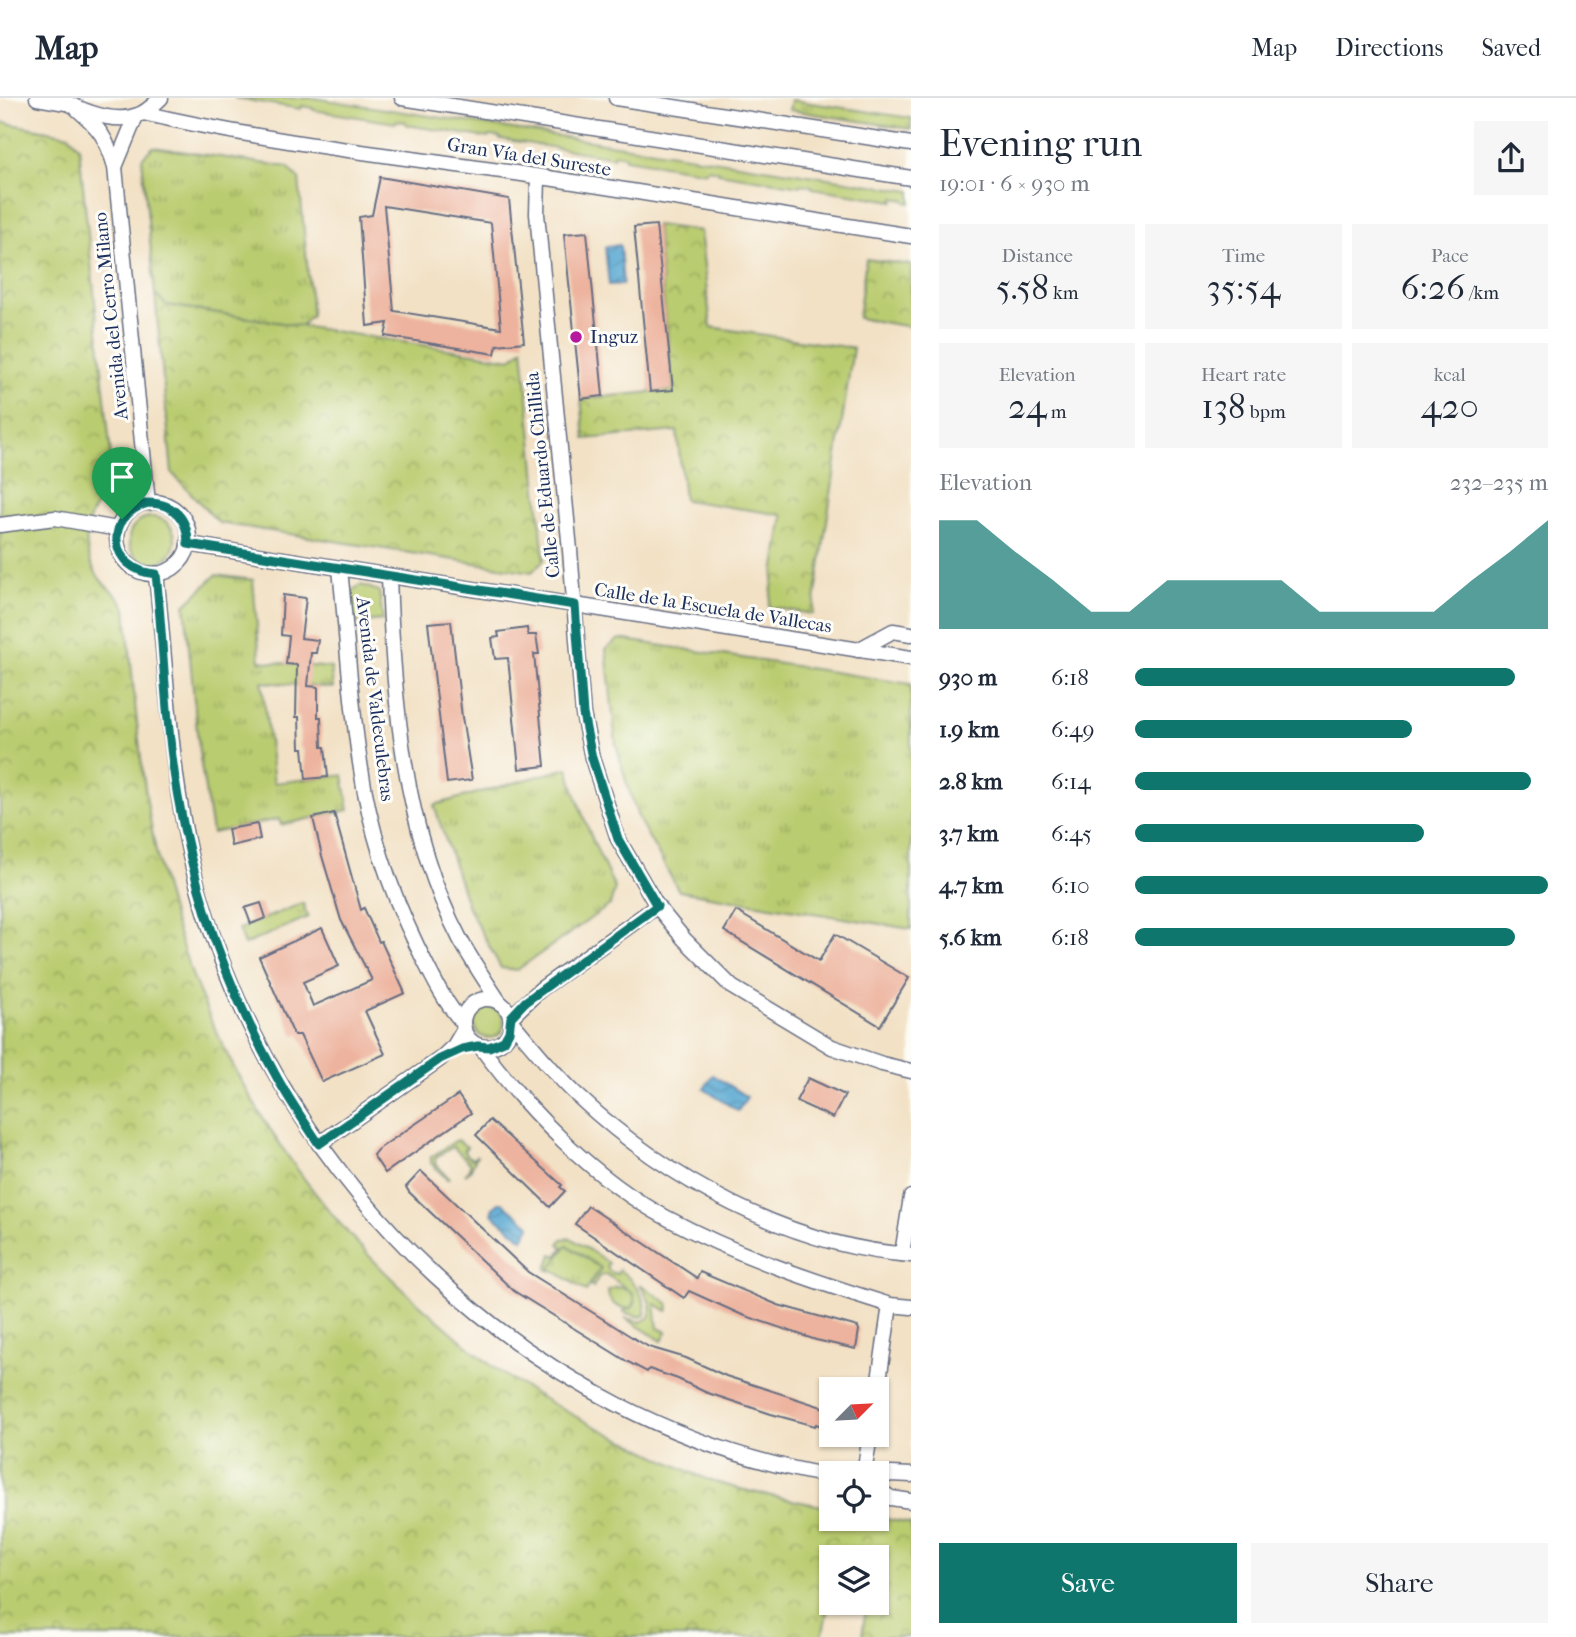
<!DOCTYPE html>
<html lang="en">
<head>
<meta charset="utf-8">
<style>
	body { margin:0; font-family:"IM FELL French Canon",serif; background:#f6f6f7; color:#1f2937; height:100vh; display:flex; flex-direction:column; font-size:26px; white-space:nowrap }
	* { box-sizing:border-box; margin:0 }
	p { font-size:23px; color:#747a83 }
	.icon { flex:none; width:38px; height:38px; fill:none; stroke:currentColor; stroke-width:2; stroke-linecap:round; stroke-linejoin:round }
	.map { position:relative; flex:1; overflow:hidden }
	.details { display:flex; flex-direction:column; background:#fff; width:665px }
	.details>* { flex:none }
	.needle { width:46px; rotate:66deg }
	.controls { position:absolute; left:819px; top:1279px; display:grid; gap:14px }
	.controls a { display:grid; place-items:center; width:70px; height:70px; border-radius:0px; background:#fff; box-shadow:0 2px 5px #0004; font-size:35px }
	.pin { position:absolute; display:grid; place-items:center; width:60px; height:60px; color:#fff; margin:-72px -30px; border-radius:50% 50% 50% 0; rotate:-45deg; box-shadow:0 0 7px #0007 }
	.pin .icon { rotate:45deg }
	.round { display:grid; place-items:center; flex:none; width:74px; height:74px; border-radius:0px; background:#f6f6f7 }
	.head { display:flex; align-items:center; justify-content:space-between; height:119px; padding:0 28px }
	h1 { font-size:38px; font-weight:600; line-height:52px }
	.metrics { display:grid; grid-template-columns:repeat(3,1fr); gap:10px; height:119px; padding:7px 28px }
	.metrics div { display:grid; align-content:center; border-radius:0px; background:#f6f6f7; text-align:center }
	.metrics b { font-size:35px; font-weight:600 }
	.metrics small { font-size:19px; font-weight:400 }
	.metrics p { font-size:19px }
	.chart { height:196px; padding:14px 28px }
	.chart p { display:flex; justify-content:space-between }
	.chart svg { width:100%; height:126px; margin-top:7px; fill:#0f766e; opacity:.7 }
	.action { display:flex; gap:14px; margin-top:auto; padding:14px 28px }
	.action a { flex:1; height:80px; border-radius:0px; background:#0f766e; color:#fff; font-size:28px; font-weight:600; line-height:80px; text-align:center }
	.action a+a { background:#f6f6f7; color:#1f2937 }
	ul { padding:0 28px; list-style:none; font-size:23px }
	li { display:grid; grid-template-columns:112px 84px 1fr; align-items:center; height:52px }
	li i { height:18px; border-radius:9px; background:#0f766e }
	header { display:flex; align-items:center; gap:42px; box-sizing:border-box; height:98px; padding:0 35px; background:#fff; border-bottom:2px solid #e0e1e3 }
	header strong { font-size:33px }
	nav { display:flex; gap:38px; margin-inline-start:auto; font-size:24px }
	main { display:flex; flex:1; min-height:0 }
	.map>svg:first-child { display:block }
	.grass { fill:url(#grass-tufts); stroke:#6a7e66; stroke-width:2 }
	.park { fill:url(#park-crowns); stroke:#6a7e66; stroke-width:2; fill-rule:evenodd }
	.garden { fill:#bacc6f; stroke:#6a7e66; stroke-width:2 }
	.water { fill:url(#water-waves); stroke:#3a6c98; stroke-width:2 }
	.building { fill:#edb39e; fill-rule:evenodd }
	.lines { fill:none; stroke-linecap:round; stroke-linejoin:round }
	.minor-casing { stroke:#666d82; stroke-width:17 }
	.minor { stroke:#fff; stroke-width:14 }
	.route-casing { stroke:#fff; stroke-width:14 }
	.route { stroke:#0f766e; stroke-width:9 }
	.poi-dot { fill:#b5179e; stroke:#fdfcf7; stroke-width:2.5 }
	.labels { text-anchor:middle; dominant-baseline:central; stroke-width:6; stroke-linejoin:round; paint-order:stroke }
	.street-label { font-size:19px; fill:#1b2f5e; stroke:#fdfcf7 }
	.poi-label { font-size:19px; fill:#1b2f5e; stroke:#fdfcf7; text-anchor:start }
</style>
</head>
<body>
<header>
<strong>Map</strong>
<nav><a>Map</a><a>Directions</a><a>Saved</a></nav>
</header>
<main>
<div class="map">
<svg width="911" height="1539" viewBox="0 0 911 1539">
	<defs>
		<pattern id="grass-tufts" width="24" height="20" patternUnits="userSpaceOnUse" patternTransform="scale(1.75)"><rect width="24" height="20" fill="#bacc6f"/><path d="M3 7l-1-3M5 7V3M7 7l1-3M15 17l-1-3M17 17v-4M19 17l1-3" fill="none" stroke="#96a65e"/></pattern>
		<pattern id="park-crowns" width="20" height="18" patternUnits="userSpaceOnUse" patternTransform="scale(1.75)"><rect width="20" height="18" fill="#bacc6f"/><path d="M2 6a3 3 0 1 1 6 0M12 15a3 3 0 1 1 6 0" fill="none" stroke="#96a65e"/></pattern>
		<pattern id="water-waves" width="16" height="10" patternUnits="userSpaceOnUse" patternTransform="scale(1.75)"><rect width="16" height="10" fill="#58a8d2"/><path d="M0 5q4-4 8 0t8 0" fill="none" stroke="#4889ae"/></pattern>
	</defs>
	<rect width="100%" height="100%" fill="#fdfcf7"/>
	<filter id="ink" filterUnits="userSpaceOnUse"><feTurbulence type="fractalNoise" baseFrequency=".0143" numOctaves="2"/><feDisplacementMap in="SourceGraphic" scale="14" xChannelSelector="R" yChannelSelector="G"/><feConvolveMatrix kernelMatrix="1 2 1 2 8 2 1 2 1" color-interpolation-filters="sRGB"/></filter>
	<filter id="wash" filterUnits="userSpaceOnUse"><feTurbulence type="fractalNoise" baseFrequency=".00686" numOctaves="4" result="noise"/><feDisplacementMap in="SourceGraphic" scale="28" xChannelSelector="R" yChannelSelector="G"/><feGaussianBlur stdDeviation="1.57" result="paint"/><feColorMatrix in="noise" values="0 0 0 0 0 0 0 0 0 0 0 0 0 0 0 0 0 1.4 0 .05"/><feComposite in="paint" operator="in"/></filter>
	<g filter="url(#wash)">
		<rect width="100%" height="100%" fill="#f2e1c5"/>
		<g class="grass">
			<path d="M791,2l120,18v11l-122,-19z"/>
			<path d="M153,49l135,20 11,12 13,136 -11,11 -135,-21 -11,-11 -13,-136z"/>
			<path d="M216,477l37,5 7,81 71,7 2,20 -71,-6 12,101 69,-8 6,35 -68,15 -2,-6 -67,14 -13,-81 -14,-147z"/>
			<path d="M619,541l292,45v245l-232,-38 -40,-71 -13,-39 -10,-37 -10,-95z"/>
			<path d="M568,670c11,43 27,80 47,120l-5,17 -93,65 -16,-2 -33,-61 -34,-102z"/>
			<path d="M303,805l5,14 -64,28 -6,-16z"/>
			<path d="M566,1147l35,23 -15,23 -36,-23z"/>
		</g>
		<g class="park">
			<path d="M0,24l69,13 10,12 34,328c-1,16 -18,27 -23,43 -8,23 -2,49 15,67 9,9 16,12 21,24 10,102 16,204 45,302 47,163 144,309 275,416 17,15 34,31 53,44 42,28 85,51 131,72 28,13 56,29 85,39 38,12 78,18 116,26v11l46,-2 34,7v113h-49l3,-24 -37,-6 -6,30h-822zM831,1460h46v45h-46z"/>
			<path d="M656,127l44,6 11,96 142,21 -40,266 -44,-7 14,-92 -99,-15 -7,-69 -92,8 -4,-40 92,-9z"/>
			<path d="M866,161l45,6v62l-53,-9z"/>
			<path d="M155,196l11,11 345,54 12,-11 21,212 -12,12 -313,-49 -47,-50z"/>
			<path d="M615,1189c10,0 17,4 21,13l-4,8c-12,2 -24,-4 -24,-17z"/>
		</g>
		<g class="garden">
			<path d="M234,0h80l597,93v12l-5,-1 -1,-2 -11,-2v3l-82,-13v-2l-11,-2 -1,2 -82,-13v-2l-11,-2 -1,3 -81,-13v-3l-11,-2 -1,3 -113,-18v-2l-11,-1 -1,2 -81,-13 -1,-3 -10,-1 -1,2 -82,-13v-2l-11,-2 -1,3z"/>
			<circle cx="152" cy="442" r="23"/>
			<path d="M361,487l18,6 4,29 -30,3 -2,-32z"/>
			<circle cx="489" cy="925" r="15"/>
			<path d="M457,1042l10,7 -3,3 2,5 7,4 4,-4 -6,14 -6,6 5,-7v-5l-17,-16 -17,10 -1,6 14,15 -2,1 -16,-16v-6z"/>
			<path d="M571,1140l38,25 -2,4 3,5 7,2 2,-4c14,9 28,28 26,45l-5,2 -16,-5 1,-3 7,-1 3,-4 -2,-11 -27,-19 -7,2 -6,11 -3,-3 11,-16 -34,-23 -16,23v3l-4,-2 5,-15 5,2 6,-9 -4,-3 3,-5z"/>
			<path d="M640,1186l28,19 1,4 -2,4 -12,-7 3,24 9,4 -5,9 -37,-23 16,4 10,-6 -1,-13z"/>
		</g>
		<g class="water">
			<path d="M620,147l3,39 -14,1 -4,-38z"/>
			<path d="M713,977l34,22 -9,14 -34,-22z"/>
			<path d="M499,1105h4l26,21 1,3 -7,12 -31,-25v-5z"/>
		</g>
		<g id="blocks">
			<g class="building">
				<path d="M380,79l129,22 15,143 -27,3 -2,9 -110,-18 3,-13 -21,3 -8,-109 13,-2zM384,108l107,17 10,105 -107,-17z"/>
				<path d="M656,127l17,165 -23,2 -16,-165z"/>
				<path d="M587,134l16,164 -22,3 -17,-165z"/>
				<path d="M283,497l23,3 -5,40 17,2 -2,13h-5l-3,33 10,1v30h3l1,30h3l3,30 -22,2 -3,-31h-3l-1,-31h-3l1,-52 -11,-1 3,-28 -8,-1z"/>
				<path d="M451,523l11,96 10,63 -25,3 -19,-160z"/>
				<path d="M527,530l1,7h8l3,19h-5l11,112 -26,3 -11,-111 -13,1 -3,-21 7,-1 -1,-5z"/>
				<path d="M334,715l27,97 3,-2 15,34 2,-1 24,52 -40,18 20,43 -63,28 -22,-47h-6l-35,-78 63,-29 17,38 -36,16 10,24 59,-26 -31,-60 -19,-64 -9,-38z"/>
				<path d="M257,726l3,15 -29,7 -3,-17z"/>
				<path d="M261,805l5,15 -15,6 -6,-16z"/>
				<path d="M736,813l83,50 16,-27 74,44 -29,48 -156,-95z"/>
				<path d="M808,980l37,17 -12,23 -37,-17z"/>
				<path d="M458,997l13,18 -86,60 -12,-18 4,-5z"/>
				<path d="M490,1022l72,65 -2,2 5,4 -15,16 -74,-72z"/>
				<path d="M421,1073l107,101 107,67 14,8 37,11 40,18 105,34v14l-9,-2 -1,4 -5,-2 -1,2 -44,-12 -66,-22 -27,-13 -29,-10 -2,3 -19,-10 -114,-71 -105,-99 -3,-5z"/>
				<path d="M588,1108l109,72 3,-6 78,33 80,22 1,3 -3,19 -40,-9 -76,-26 -51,-23 -5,7 -109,-74z"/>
			</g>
		</g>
	</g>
	<g filter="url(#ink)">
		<use href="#blocks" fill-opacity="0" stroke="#666d82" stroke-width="2"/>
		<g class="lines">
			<defs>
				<g id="minor">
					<path d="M37,0l29,5"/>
					<path d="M58,0c22,12 55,27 80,17 9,-3 16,-11 23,-17"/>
					<path d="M402,0l509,80"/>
					<path d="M616,0l295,46"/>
					<path d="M77,11c23,19 30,30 38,58l33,336"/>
					<path d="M143,15c120,28 243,42 365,59 135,20 269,43 403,64"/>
					<path d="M115,69l21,-51"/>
					<path d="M538,79l-1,37 33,336 13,164 9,44 26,81 39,67 27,33 48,48 100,60 50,17 29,7"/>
					<circle cx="153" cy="440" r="36"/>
					<path d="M0,427l55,-7 63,11"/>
					<path d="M188,446l723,114"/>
					<path d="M340,471c7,66 10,134 21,200 9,61 29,121 56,177 13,26 26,55 46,77"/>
					<path d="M156,476c12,109 14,218 45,324 82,286 332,528 630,578"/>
					<path d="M389,478c4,120 14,255 71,363 12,22 26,43 40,64"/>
					<path d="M858,552l35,-19 18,3"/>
					<circle cx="487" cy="925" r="24"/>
					<path d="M511,919l30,-28 116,-83"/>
					<path d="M511,923c22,26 43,53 68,76 87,82 212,150 332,158"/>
					<path d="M480,948c48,65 115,134 187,172 71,38 146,63 223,87l21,2"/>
					<path d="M319,1046l121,-85 14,-13 10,-17"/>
					<path d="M902,1156l9,-57"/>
					<path d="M877,1296l13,-89"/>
					<path d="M864,1376l6,-39"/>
					<path d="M877,1380l14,-4 20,1"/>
					<path d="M877,1391l14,9 20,3"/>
				</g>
			</defs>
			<use href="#minor" class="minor-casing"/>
			<use href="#minor" class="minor"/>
		</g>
	</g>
	<g class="lines" filter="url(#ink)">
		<defs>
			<path id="route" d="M148,405c25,0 40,15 40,41l387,61 8,109 9,44 26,81 39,67 -132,96 -14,15 -2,15 -5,9 -15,6 -11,-1 -16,3 -22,10 -121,85c-15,-23 -32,-47 -45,-72 -48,-86 -79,-178 -96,-275 -13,-73 -14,-149 -22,-223 -47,-3 -54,-58 -8,-71z"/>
		</defs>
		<use href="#route" class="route-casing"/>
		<use href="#route" class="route"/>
	</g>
	<circle class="poi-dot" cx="576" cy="239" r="7"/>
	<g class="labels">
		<g class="street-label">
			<text transform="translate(529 59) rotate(9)">Gran Vía del Sureste</text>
			<text transform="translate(111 218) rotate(-96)">Avenida del Cerro Milano</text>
			<text transform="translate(543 377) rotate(-96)">Calle de Eduardo Chillida</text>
			<text transform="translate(713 510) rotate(9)">Calle de la Escuela de Vallecas</text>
			<text transform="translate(375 601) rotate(83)">Avenida de Valdeculebras</text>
		</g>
		<g class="poi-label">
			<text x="590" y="239">Inguz</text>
		</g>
	</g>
</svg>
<div class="controls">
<a><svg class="needle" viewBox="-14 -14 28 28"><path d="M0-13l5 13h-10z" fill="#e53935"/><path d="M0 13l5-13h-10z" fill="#747a83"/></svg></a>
<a><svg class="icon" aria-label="locate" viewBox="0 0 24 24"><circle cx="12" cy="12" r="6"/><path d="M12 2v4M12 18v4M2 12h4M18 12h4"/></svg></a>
<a><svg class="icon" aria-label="layers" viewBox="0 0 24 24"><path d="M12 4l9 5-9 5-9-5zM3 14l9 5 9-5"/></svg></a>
</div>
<div class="pin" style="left:122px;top:421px;background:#1e9e55"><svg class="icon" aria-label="arrive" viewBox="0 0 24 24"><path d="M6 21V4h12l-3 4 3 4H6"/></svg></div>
</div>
<section class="details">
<div class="head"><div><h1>Evening run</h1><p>19:01 · 6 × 930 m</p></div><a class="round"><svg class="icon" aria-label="share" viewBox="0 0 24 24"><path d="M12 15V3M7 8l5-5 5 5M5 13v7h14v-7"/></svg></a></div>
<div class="metrics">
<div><p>Distance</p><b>5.58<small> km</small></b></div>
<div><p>Time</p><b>35:54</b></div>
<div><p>Pace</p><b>6:26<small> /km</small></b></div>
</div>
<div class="metrics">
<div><p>Elevation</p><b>24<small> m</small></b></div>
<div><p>Heart rate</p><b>138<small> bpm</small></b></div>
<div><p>kcal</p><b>420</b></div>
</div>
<div class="chart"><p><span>Elevation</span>232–235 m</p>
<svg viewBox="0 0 160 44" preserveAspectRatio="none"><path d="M0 44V6L10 6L20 17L30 27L40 38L50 38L60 27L70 27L80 27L90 27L100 38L110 38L120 38L130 38L140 27L150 17L160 6V44z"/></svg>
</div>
<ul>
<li><b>930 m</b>6:18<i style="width:92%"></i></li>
<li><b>1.9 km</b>6:49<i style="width:67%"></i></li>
<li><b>2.8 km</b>6:14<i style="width:96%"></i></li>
<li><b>3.7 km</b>6:45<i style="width:70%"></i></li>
<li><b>4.7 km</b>6:10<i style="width:100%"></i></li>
<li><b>5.6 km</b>6:18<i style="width:92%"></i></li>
</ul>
<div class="action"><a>Save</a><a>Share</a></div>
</section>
</main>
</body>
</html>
